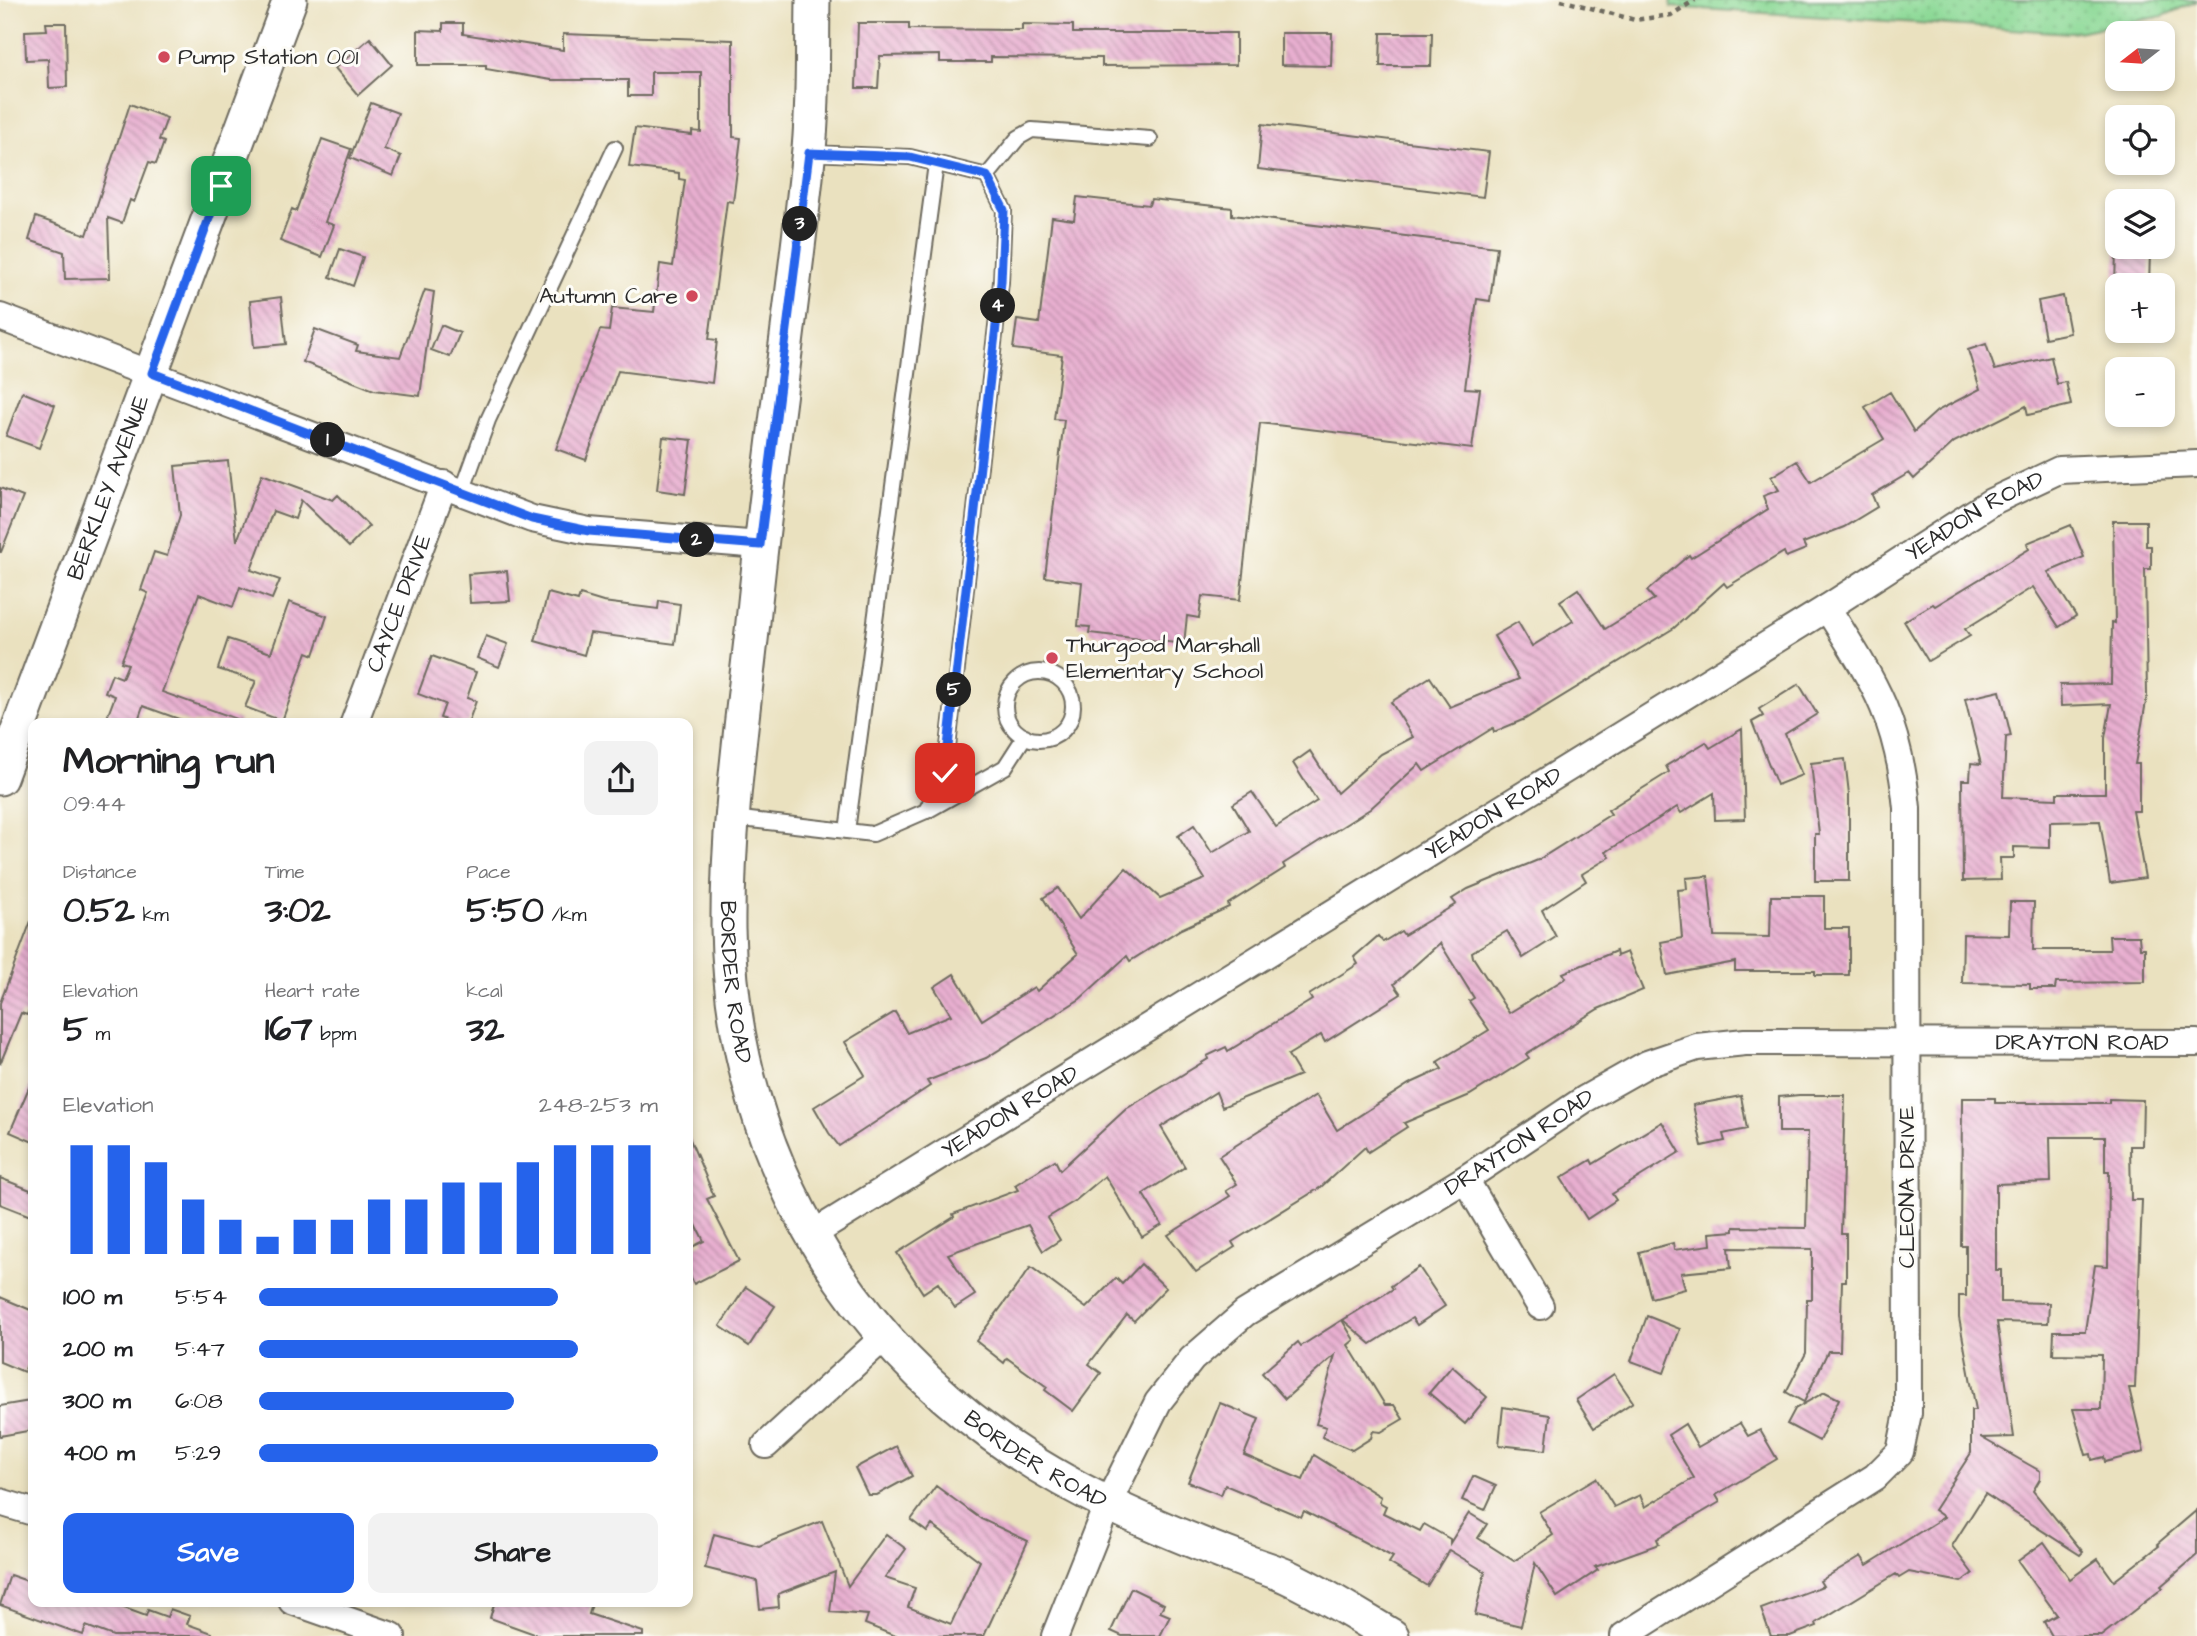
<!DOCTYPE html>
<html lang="en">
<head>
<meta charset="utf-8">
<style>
	body { margin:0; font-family:"Architects Daughter",sans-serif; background:#f2f2f2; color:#202124; height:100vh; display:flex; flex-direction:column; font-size:26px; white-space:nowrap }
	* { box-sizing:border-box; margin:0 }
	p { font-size:23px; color:#757577 }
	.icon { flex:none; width:38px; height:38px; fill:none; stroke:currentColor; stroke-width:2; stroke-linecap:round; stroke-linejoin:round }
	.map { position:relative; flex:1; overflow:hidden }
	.panel { position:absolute; left:28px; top:718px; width:665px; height:889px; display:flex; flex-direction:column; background:#fff; border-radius:14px; box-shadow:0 4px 10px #0003 }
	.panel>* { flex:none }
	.needle { width:46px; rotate:253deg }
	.tools { position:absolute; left:2105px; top:21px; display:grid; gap:14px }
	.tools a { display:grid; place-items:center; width:70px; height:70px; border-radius:14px; background:#fff; box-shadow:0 4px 10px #0003; font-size:35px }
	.pin { position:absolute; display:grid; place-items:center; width:60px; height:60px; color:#fff; margin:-30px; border-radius:14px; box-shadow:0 4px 10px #0006 }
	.km { position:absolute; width:35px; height:35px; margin:-18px; border-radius:50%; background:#222; color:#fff; font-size:19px; line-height:35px; text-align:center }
	.round { display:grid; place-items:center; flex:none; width:74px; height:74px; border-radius:14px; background:#f2f2f2 }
	.summary { display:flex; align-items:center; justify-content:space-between; height:119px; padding:0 35px }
	h1 { font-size:38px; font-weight:800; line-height:52px }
	.figures { display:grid; grid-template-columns:repeat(3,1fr); gap:10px; height:119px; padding:7px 35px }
	.figures div { display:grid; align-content:center }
	.figures b { font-size:35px; font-weight:800 }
	.figures small { font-size:19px; font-weight:400 }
	.figures p { font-size:19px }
	.chart { height:196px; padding:14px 35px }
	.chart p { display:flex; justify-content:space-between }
	.chart svg { width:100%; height:126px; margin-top:7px; stroke:#2563eb; stroke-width:6 }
	.button { display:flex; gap:14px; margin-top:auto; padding:14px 35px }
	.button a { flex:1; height:80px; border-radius:14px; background:#2563eb; color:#fff; font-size:28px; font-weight:800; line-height:80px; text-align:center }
	.button a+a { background:#f2f2f2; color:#202124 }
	ul { padding:0 35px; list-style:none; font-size:23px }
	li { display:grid; grid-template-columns:112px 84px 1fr; align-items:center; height:52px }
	li i { height:18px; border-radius:9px; background:#2563eb }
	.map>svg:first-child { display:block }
	.green { fill:url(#green-dots); stroke:#5c8260; stroke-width:2 }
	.building { fill:url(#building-back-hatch) }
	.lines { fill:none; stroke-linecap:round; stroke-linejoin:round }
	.service-casing { stroke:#6e6b5f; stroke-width:18 }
	.minor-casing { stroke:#6e6b5f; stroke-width:30 }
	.tertiary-casing { stroke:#6e6b5f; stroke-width:37 }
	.path { stroke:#6e6b5f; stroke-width:4.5; stroke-dasharray:5 5; stroke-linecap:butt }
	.service { stroke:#fff; stroke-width:14 }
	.minor { stroke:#fff; stroke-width:26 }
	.tertiary { stroke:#fff; stroke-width:33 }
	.route-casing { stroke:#fff; stroke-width:14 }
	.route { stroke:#2563eb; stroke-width:9 }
	.poi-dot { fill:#d1495b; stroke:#fdfcf7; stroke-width:2.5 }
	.labels { text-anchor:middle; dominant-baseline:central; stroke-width:6; stroke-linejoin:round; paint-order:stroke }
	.poi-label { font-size:23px; fill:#2b2b2b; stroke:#fdfcf7; text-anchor:start }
	.street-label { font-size:23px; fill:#2b2b2b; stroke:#fdfcf7 }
</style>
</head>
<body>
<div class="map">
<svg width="2197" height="1636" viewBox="0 0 2197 1636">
	<defs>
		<pattern id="green-dots" width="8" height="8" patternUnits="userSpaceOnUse" patternTransform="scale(1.75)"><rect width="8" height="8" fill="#8cd996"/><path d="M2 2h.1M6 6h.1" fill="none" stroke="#79ba81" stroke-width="1.8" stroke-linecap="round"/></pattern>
		<pattern id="building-back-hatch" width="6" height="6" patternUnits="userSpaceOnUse" patternTransform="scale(1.75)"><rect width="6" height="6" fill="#e8afd0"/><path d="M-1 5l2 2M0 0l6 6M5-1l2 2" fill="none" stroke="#bc8fa9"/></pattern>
	</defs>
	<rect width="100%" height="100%" fill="#fdfcf7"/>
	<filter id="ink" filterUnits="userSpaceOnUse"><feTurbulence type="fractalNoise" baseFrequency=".0143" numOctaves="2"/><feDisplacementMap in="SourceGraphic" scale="14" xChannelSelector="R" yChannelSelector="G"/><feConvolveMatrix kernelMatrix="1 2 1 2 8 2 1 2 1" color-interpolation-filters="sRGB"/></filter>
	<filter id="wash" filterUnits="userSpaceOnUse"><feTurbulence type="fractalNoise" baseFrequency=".00686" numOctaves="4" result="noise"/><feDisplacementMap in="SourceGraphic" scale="28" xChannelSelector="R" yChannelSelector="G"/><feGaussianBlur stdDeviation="1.57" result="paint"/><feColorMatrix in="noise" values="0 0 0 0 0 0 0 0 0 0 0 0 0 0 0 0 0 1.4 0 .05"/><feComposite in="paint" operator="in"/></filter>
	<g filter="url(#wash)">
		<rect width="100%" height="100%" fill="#eae1bf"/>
		<path class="green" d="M1672,0h525v1l-34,15 -92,17 -400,-26z"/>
		<g id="blocks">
			<g class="building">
				<path d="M46,23h20l1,64 -18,1 -1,-29 -22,1 -1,-29 22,-1z"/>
				<path d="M443,23h20v11l100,16v-16l170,6v97l8,1 -8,64 -6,-1 -18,138 8,1 -5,43 -94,-12 -32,89 -30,-11 44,-119 9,1 3,-23 42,4 6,-48 13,2 12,-86 -6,-1v-6l-50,-6 6,-39 57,7v-4l9,1v-60h-50v24h-23v-16h-77l-65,-11v-4h-68v-35l25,1z"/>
				<path d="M858,23h51v6l113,1v-6l51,1v8h163v32l-134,1v-8l-111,-1v5h-51v-7l-60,1 -2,32h-22z"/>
				<path d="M1281,33h51l-1,33 -50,-1z"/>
				<path d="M1381,33h51l-1,33h-51z"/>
				<path d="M370,38l22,27 -34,30 -23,-27z"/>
				<path d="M371,103l27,10 -14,36 17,7 -8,20 -43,-18z"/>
				<path d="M130,104l37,14 -8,22 5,2 -8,22 -7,-2 -15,40 -4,-2 -8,23 -14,-5 2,60 -45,1 -1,-27 -35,-12 7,-23 51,18z"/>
				<path d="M1262,124l227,28 -6,45 -225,-28z"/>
				<path d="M322,139l29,10 -26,73 9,3 -12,32 -42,-16 12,-32 4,2z"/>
				<path d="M1077,197l72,8 2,-6 81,9v7l265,32 -7,54 -13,-2 -12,89 15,1 -8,60 -212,-26 -20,177 -38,-4 -3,22 -12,-2 -3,28 -95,-11 1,-6 -12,-1 4,-44 -37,-5 19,-157 -10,-1 8,-64 -49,-6 4,-29 22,3 13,-106 22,3z"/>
				<path d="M340,249l23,8 -10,29 -23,-9z"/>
				<path d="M2116,251l34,1 -1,33h-34z"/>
				<path d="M425,290l9,2 -14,104 -46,-6 -71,-28 12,-33 43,16 -2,6 44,6z"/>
				<path d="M2063,296l7,37 -25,5 -7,-37z"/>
				<path d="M281,297l5,47 -32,3 -4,-46z"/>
				<path d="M441,325l19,8 -10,24 -19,-7z"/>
				<path d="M1986,344l9,26 56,-13 6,27 9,-2 5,23 -43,10 -2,-9 -72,36 -40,37 -5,-6 -37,22 5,12 -33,20 -41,16 3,6 -20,8 -2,-5 -57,35 -3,-4 -50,45 -149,91 -31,13 -1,-4 -69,43 -5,-7 -49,45 -87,55 2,4 -57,36 1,3 -48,22 -51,32 -3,-5 -47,43 -94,59 -59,23 3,5 -91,60 -10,-13 -15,-26 51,-32 -20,-33 50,-30 12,21 44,-18 -17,-28 20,-13 28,46 52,-33 3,4 41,-37 -35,-56 15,-10 21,31 47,-51 34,30 45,-19 -27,-43 16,-11 18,28 37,-22 -16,-27 19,-12 24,35 41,-26 -24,-38 17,-12 27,42 44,-39 32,-17 -22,-35 39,-25 20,30 69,-28 -25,-43 24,-14 14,24 41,-25 -13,-20 18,-12 27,40 49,-30 -7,-8 42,-36 2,3 77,-49 -5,-13 16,-6 -8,-13 26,-16 14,21 73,-43 -19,-32 25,-15 24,40 23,-21 43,-22 -12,-39z"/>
				<path d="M22,392l33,13 -16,43 -33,-12z"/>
				<path d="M663,437l29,3 -7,54 -28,-4z"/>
				<path d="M228,461l9,80 25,-67 71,26 5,-5 31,31 -20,21 -48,-47 -6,19 -22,-8 -22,59 29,10 -8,19 -32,-12 -7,20 -34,-13 -37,98 78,28 -1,3h-49l-47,-17 -6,17h-32l10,-27 -10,-4 7,-18 10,4 6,-14 -7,-2 27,-69 -7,-3 13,-38 13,4 13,-41 -5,-49z"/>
				<path d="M0,488l23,9 -22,55h-1z"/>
				<path d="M2113,521h33v25h5v23h-6l2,127 -12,68h4v47h-6l12,67 -35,5 -10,-62 -50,1v26l-36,-1v11h-14l1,22 -38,1 -1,-101h8l1,-17 10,1 -16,-65 35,-8 11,45 -5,1 -3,60 54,2v-6h48v-55l6,-34 -50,2 -1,-21 51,-1 1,-62 3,1z"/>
				<path d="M2071,525l13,32 -36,15 28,44 -17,11 -26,-40 -68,42 5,7 -42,25 -24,-40 29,-17 2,2 94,-57 -2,-6z"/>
				<path d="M507,571l3,30 -40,2 -2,-29z"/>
				<path d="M548,593l30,8 2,-6 23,7 55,7 1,-8 21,3 -5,40 -85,-11 -6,22 -49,-14z"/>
				<path d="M289,602l38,14 -13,39 -7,-3 -25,69 -37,-14 11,-26 -38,-12 10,-30 43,14z"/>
				<path d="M486,636l22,8 -9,23 -22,-9z"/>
				<path d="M432,656l44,16 -9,26 9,3 -8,22h-14l-14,-5 5,-14 -27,-10z"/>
				<path d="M1799,684l18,30 -32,20 17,41 -25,10 -25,-63 11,-6 -4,-7z"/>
				<path d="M1742,729l3,90 -30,1 -1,-27 -33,20 -4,-6 -71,45 4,5 -28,17 4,7 -44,29 14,27 -33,21 -16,-27 -35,21 1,5 36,56 57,-35 -3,-5 53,-22 1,5 10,-4 16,38 -45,19 -72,45 3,4 -59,37 -66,28 3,4 -39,25 -3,-5 -44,40 -89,55 3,5 -39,25 -28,-37 62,-39 -4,-5 11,-7 -18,-28 97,-61 21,35 72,-46 33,-15 -5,-7 52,-32 -20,-29 5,-3 -34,-55 -46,41 7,10 -76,48 -4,-7 -33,20 12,20 -78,32 -6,-15 -55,35 24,40 -42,27 19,31 -20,12 -37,-61 -30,25 -28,17 13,22 -17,11 -15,-26 -80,29 27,41 -20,13 -17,-25 -15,10 -26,-40 57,-36 -1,-3 65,-24 -3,-5 40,-25 5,10 66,-61 82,-50 -1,-3 19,-9 2,4 84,-51 -3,-5 49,-31 -4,-7 24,-21 5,6 18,-11 3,4 52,-31 -4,-5 16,-10 70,-29 73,-46 -3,-4 61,-38 -3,-6 40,-24 4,6z"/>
				<path d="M1845,759l4,35v87h-34v-47h4l-8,-71z"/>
				<path d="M1708,876l6,60 56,1 1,-41h53v32h25v47h-34v-4h-80v-9l-68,13 -6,-33 21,-4 -4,-48 9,-1 -1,-11z"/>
				<path d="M2010,902h24l-1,48h77l-1,-14h30l1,12h5v34l-89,1 -1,6h-25v-5l-68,-1 1,-49 46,1z"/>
				<path d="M31,921l2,79 -6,15 -6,-2 -21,51v-61z"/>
				<path d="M33,1078v64l-23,-10z"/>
				<path d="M1799,1095h46l-4,139h5v47h-4l-2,70h-12l-24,51 -18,-10 20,-39 1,-54h5v-50l-83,-1 2,20 -50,5 4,16 -34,9 -12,-46 34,-9 1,7 37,-5 -1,-12 24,-2v-4l72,1 2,-96h-29v-35z"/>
				<path d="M1741,1096l6,33 -24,5 2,7 -23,5 -9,-41z"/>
				<path d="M1962,1098h33v5h114v-4l34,1 -1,46h-12l1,54h11l-7,188h-6l15,64 -39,10 -1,-5 -12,3 -1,-6 -5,1 -13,-46h28l1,-54 -49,-1 1,-23h31l10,-66 13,1 1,-94h-4v-35h-55l1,45 -55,2v86h5v32l48,1 -1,20 -51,-1 17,115 -32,1 58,33v8l-7,12 50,61 -3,3 -95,-61 -33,52 21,28 -12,8 -52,-10 -10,6 -3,-4 -80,49 1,3 -27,10h-19l-10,-27 62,-23 -3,-5 41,-25 6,9 77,-48 -10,-7 37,-57v-43h5l-17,-92v-22h7v-50h-5z"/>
				<path d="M1662,1122l18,30 -68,42 4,6 -29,19 -26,-41 30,-18 2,4z"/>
				<path d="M688,1135l26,61 -7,3 32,62 -45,23 -6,-13v-22l16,-8 -16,-32z"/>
				<path d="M0,1178l33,13v26l-33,-13z"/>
				<path d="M1141,1264l25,24 -32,33 -7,-6 -38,49 12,9 -28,38 -28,-21 2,-3 -40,-29 -3,5 -28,-22 55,-74 55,41 30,-30 6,6z"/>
				<path d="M1419,1267l26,39 -28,19 -5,-7 -41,26 -28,-24 50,-31 -2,-3z"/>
				<path d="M746,1287l29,19 -26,40 -29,-20z"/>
				<path d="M0,1297l33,14v38l-9,23 -24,-10z"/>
				<path d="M1647,1316l33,13 -16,44 -33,-12z"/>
				<path d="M1342,1320l12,20 -6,5 37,60h9l9,14 -22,13 -8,-1 -2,7 -19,12 -30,-13 4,-10 -10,-3 19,-69 -50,44 -23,-26 36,-31 3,4z"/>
				<path d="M1452,1366l35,31 -22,27 -36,-31z"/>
				<path d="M1614,1374l19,28 -39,26 -18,-28z"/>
				<path d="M1825,1392l14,7 -20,42 -32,-17 8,-15z"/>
				<path d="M30,1401l3,29 -33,6v-30z"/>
				<path d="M1220,1403l39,16 -15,36 59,25 11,-25 67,42 -2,5 7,4 -3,7 37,18 4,-7 26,15v4l19,-30 18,11 -9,14 36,23 39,-26 -14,-23 57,-34 18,29 26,-12 5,12 49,-29 -26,-43 17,-11 13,23 42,-24 8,13 12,-6 17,29 -61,36 4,7 -63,37 2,5 -64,23 3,3 -41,27 -22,-34 -14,63 -46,-11 10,-43 -36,-22 -22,36 -38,-23 4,-6 -89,-46 -3,6 -76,-32 -4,10 -33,-13z"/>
				<path d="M1503,1407l47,8 -4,35 -47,-5z"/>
				<path d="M896,1446l16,30 -35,19h-9l-13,-27z"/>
				<path d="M1473,1476l23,10 -11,24 -23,-10z"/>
				<path d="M936,1486l45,33 47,22 -44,95h-89l-30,-12 3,-9 -38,-3 5,-40 -57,22 1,13 -19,2 -3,-28 -52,-13 9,-34 45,12 63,-25 26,65 38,-52 20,15 -21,29 30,10 -7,19 43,17 29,-63 -48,-36 -5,7 -16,-12z"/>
				<path d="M2197,1510v45l-36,31 2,2 -62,48h-49l-8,-14 13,-7 -39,-54 26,-19 26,37 28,-20 16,22 45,-35 -2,-2z"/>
				<path d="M10,1575l23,8v18h72l41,15 2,-6 19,7 3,-8 20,7 -3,8 25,9v3h-99l-27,-10 -3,9 -83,-30z"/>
				<path d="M1131,1588l33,16 -4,8 10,4 -10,20h-38l-11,-5z"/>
				<path d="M495,1601h98l-4,13 54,18v4h-103l-50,-18z"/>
			</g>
		</g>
	</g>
	<g filter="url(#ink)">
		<use href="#blocks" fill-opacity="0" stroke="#6e6b5f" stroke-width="2"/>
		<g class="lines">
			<defs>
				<g id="service">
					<path d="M987,176l31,-38 14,-8 118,9"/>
					<path d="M462,492l26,-72 127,-272"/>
					<circle cx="1039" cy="706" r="34"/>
					<path d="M927,811l78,-44 20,-31"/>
					<path d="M733,818l140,16 53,-23 19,-38 56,-491 3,-72 -17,-34 -77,-19 -101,-4"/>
					<path d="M847,831l89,-667"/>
				</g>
				<g id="minor">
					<path d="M0,317l532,202 57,12 171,14"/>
					<path id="s1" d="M354,723l90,-239"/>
					<path d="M1465,1179l75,127"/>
					<path id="s2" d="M811,1235l1016,-627 164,-106 68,-32 138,-6"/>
					<path d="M766,1445l118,-108"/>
					<path d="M0,1502l33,10"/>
					<path d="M292,1601l100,35"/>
					<path id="s3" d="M1055,1636l53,-133 50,-101 34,-43 53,-46 220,-134 120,-80 62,-35 50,-17 48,-5 452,1"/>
					<path d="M1624,1636l251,-159 25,-25 8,-39 -1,-605c-9,-91 -32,-124 -80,-200"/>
				</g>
				<g id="tertiary">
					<path id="s4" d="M813,0c-1,52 1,106 -5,159 -16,154 -40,308 -55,463 -11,101 -26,204 -25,306 4,205 101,388 266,508 73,54 163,92 248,124 15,6 31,10 46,17 36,17 70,39 104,59"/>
					<path id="s5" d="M0,778l290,-778"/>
				</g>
			</defs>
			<use href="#service" class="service-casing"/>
			<use href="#minor" class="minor-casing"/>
			<use href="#tertiary" class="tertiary-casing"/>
			<path class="path" d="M1561,0l74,20 36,-5 24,-15"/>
			<use href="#service" class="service"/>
			<use href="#minor" class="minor"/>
			<use href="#tertiary" class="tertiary"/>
		</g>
	</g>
	<g class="lines" filter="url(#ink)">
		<defs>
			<path id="route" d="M221,186l-69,187 380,146 57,12 171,14 49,-392 101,4 77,19 17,34 -3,72 -56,491"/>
		</defs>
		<use href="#route" class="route-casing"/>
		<use href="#route" class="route"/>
	</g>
	<g class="poi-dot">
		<circle cx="164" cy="57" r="7"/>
		<circle cx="692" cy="296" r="7"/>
		<circle cx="1052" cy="658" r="7"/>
	</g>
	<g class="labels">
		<g class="poi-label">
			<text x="178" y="57">Pump Station 001</text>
			<text x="678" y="296" text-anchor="end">Autumn Care</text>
			<text x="1066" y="645">Thurgood Marshall<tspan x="1066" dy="26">Elementary School</tspan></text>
		</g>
		<g class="street-label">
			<text stroke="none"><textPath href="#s5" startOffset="310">BERKLEY AVENUE</textPath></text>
			<text stroke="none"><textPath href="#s2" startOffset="1368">YEADON ROAD</textPath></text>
			<text stroke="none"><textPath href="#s1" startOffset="128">CAYCE DRIVE</textPath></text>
			<text stroke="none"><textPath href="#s2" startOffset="802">YEADON ROAD</textPath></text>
			<text stroke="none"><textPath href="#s4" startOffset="987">BORDER ROAD</textPath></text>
			<text stroke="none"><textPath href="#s3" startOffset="1292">DRAYTON ROAD</textPath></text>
			<text stroke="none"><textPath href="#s2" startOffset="234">YEADON ROAD</textPath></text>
			<text stroke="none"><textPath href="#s3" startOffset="704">DRAYTON ROAD</textPath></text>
			<text transform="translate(1907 1187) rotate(-90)">CLEONA DRIVE</text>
			<text stroke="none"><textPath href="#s4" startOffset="1575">BORDER ROAD</textPath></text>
		</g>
	</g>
</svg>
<div class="tools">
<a><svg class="needle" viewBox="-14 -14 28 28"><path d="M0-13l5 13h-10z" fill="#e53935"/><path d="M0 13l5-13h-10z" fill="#757577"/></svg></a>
<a><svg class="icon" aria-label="locate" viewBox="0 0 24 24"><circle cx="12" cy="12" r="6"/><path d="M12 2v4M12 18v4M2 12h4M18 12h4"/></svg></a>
<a><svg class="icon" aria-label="layers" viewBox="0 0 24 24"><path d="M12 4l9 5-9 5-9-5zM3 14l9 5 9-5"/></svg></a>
<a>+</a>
<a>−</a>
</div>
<div class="pin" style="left:221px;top:186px;background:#1e9e55"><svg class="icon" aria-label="arrive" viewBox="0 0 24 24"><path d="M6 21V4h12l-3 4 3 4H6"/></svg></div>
<div class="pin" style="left:945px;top:773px;background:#d93025"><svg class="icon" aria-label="check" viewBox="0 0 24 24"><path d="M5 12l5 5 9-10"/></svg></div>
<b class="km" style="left:328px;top:440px">1</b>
<b class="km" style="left:697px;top:540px">2</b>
<b class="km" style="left:800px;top:224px">3</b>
<b class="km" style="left:998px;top:306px">4</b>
<b class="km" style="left:954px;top:690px">5</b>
<section class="panel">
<div class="summary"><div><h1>Morning run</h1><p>09:44</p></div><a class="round"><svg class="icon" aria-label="share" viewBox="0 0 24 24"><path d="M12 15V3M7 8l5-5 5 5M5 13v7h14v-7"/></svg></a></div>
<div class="figures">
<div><p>Distance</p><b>0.52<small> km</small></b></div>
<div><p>Time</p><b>3:02</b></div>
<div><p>Pace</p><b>5:50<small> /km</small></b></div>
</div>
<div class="figures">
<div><p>Elevation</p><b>5<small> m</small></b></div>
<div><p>Heart rate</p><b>167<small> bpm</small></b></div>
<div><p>kcal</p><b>32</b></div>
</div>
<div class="chart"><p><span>Elevation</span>248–253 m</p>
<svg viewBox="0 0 160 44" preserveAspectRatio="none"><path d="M5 44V6M15 44V6M25 44V12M35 44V25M45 44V32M55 44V38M65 44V32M75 44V32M85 44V25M95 44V25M105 44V19M115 44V19M125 44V12M135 44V6M145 44V6M155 44V6"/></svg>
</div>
<ul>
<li><b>100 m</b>5:54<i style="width:75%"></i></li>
<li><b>200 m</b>5:47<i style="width:80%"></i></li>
<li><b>300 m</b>6:08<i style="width:64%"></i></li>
<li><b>400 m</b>5:29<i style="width:100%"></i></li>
</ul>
<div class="button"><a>Save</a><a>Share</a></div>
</section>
</div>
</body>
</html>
